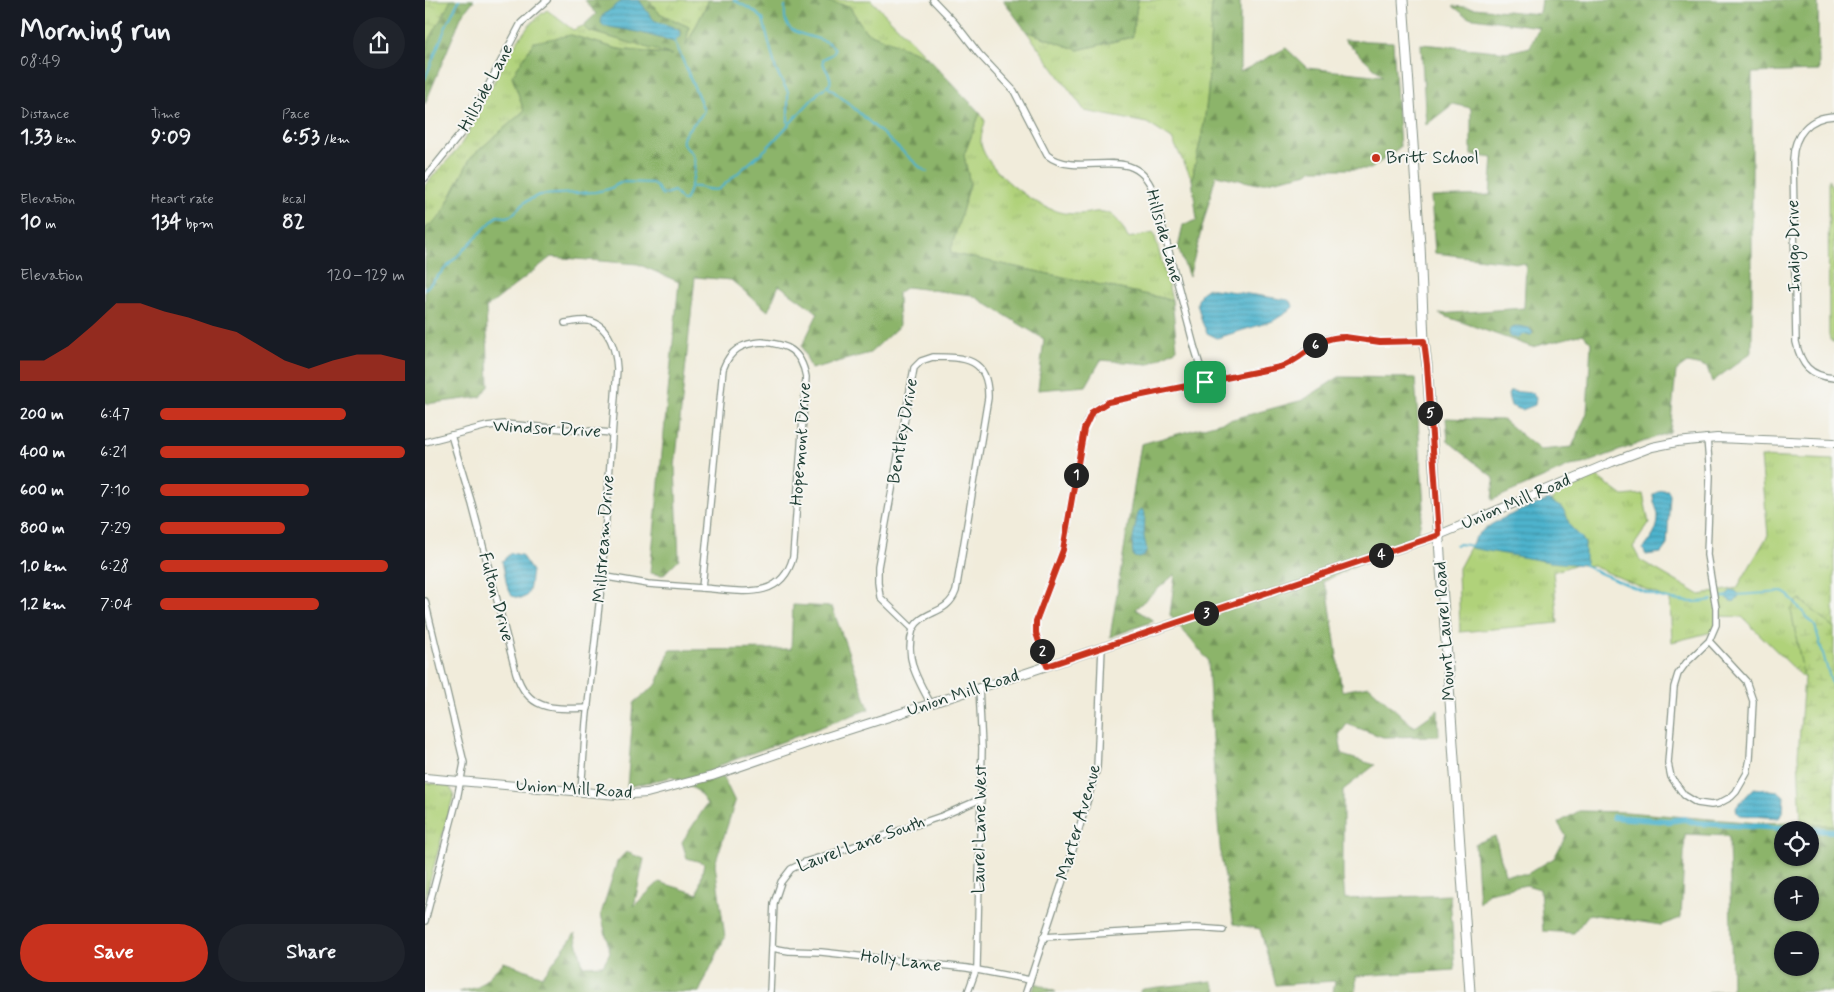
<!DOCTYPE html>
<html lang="en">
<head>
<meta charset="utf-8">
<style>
	body { margin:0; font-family:Mynerve,sans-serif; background:#20242c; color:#f1f3f6; height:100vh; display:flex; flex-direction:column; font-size:19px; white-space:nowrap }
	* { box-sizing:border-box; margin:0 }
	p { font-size:16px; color:#9ea1a6 }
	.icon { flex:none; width:28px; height:28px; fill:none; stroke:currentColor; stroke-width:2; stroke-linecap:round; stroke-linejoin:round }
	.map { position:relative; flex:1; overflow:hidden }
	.panel { display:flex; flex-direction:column; background:#171b24; width:425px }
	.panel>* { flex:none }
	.tools { position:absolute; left:1349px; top:821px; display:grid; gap:10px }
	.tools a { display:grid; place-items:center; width:45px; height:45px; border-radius:50%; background:#171b24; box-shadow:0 1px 4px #0004; font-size:25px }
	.pin { position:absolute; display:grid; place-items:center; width:42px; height:42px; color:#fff; margin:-21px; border-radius:10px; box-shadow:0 2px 8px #0006 }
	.km { position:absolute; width:25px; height:25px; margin:-12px; border-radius:50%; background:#222; color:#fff; font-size:14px; line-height:25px; text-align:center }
	.round { display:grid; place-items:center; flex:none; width:52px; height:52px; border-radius:26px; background:#20242c }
	.head { display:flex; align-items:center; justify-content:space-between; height:85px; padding:0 20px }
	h1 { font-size:28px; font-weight:800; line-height:38px }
	.stats { display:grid; grid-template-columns:repeat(3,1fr); gap:8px; height:85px; padding:5px 20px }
	.stats div { display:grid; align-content:center }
	.stats b { font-size:21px; font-weight:800 }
	.stats small { font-size:14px; font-weight:400 }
	.stats p { font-size:14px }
	.chart { height:140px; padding:10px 20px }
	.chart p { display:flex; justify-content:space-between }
	.chart svg { width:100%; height:90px; margin-top:5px; fill:#c8321e; opacity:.7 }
	.cta { display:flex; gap:10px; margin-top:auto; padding:10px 20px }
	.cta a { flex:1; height:58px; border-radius:30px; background:#c8321e; color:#fff; font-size:20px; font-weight:800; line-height:58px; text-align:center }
	.cta a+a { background:#20242c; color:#f1f3f6 }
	ul { padding:0 20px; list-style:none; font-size:16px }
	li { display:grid; grid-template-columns:80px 60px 1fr; align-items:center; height:38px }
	li i { height:12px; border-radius:6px; background:#c8321e }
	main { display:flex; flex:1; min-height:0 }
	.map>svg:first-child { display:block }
	.grass { fill:url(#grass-tufts); stroke:#688857 }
	.forest { fill:url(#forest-firs); stroke:#56784f; fill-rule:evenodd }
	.wetland { fill:url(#wetland-marsh); stroke:#688857 }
	.water { fill:url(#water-rules); stroke:#367880 }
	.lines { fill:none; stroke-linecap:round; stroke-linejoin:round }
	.stream { stroke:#4eb3cd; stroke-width:2 }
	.canal { stroke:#4eb3cd; stroke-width:6 }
	.minor-casing { stroke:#889488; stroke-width:8 }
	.tertiary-casing { stroke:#889488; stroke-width:10 }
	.secondary-casing { stroke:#889488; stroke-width:11 }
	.minor { stroke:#fff; stroke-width:5.5 }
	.tertiary { stroke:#fff; stroke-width:8 }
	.secondary { stroke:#fff; stroke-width:9 }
	.route-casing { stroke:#fff; stroke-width:10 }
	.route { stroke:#c8321e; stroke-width:6 }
	.poi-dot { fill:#c8321e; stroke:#f6f6f2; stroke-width:2 }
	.labels { text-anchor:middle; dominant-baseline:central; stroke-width:4; stroke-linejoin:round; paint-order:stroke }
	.street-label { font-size:18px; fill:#1f3d34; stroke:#f6f6f2 }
	.poi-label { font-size:18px; fill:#1f3d34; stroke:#f6f6f2; text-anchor:start }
</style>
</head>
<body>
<main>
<section class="panel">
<div class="head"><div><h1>Morning run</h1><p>08:49</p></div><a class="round"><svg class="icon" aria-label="share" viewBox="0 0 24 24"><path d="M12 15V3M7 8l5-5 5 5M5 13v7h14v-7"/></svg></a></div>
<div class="stats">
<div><p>Distance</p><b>1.33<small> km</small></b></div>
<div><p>Time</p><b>9:09</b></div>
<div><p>Pace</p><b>6:53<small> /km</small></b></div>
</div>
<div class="stats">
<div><p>Elevation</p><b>10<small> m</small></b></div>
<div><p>Heart rate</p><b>134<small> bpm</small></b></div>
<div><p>kcal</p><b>82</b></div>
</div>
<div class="chart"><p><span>Elevation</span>120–129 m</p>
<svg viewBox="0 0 160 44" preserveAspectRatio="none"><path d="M0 44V34L10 34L20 27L30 17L40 6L50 6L60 10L70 13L80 17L90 20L100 27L110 34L120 38L130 34L140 31L150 31L160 34V44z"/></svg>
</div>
<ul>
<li><b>200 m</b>6:47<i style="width:76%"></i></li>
<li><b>400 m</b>6:21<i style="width:100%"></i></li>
<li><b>600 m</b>7:10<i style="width:61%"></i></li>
<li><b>800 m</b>7:29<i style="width:51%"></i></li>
<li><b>1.0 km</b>6:28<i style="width:93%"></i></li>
<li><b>1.2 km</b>7:04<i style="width:65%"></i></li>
</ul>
<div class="cta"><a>Save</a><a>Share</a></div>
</section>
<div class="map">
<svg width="1409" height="992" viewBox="0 0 1409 992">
	<defs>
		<pattern id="grass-tufts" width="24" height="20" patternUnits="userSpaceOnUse" patternTransform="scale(1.25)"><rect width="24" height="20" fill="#b0d27a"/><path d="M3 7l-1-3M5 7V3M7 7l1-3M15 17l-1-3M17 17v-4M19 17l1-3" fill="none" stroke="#97b56a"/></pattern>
		<pattern id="forest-firs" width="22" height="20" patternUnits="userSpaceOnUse" patternTransform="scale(1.25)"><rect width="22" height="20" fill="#8cb46a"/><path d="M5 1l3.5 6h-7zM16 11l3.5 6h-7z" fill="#729458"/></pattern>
		<pattern id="wetland-marsh" width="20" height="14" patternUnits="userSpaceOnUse" patternTransform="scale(1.25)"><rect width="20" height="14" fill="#b0d27a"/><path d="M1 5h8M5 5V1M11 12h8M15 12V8" fill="none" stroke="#97b56a"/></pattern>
		<pattern id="water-rules" width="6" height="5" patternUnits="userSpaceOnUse" patternTransform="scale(1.25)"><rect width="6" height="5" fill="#4eb3cd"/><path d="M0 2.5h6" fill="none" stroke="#4093a7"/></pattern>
	</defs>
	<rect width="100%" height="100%" fill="#f6f6f2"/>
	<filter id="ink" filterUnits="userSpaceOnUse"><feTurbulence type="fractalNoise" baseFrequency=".02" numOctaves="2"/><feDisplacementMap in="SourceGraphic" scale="10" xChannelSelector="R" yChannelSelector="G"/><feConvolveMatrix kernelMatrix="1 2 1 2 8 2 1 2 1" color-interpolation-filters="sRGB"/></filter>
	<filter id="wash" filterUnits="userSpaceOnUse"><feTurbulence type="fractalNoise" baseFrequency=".0096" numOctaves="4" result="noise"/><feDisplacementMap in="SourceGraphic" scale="20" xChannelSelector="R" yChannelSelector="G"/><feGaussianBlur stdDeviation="1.12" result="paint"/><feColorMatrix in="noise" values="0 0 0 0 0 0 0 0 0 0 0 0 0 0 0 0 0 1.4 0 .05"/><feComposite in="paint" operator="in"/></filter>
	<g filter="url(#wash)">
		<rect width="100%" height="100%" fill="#f1ecdb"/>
		<g class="grass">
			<path d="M224,0h60l-24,48 4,-21 -30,-14z"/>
			<path d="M396,0h50l56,57 -61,-25 -17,-26z"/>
			<path d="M713,0h74l-4,92 -4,32 -12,55 -20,-40 -25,-16 -62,-12 -59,-80 52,19 54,-13z"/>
			<path d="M122,10l26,20 10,-4 5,5 89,24 -59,-6 -47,-14 -58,41 11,35 -53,46 -31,60 -15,12v-44l33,-36 10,-16c19,-35 46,-103 79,-123z"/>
			<path d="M555,113l5,8c-1,6 -5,16 -4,23 5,26 54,63 79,68 6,2 14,2 19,2 11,0 20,-5 31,0 9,5 14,16 18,24l26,-5 18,67 -223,-47 21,-68 -6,-30z"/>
			<path d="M1403,179l6,13v151l-4,-3 -1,-5z"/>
			<path d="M1336,457l73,3v168l-34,-29 -9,11 13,68 -62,-61 -23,-1 -3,15 -44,11 -2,-42 -77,-34 -16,-2 -24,8 5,51 -98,9 -2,-62 14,-26 71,-34 26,-28 23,-9 31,23 20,-2 6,29 -16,24 7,13 60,35 37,-7 31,-53z"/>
			<path d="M0,783l23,2 6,9 -29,104z"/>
		</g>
		<g class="forest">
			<path d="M26,0h23l-12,15 -37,89v-52l6,-15z"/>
			<path d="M160,0h64l10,13 30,14 -3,19 23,-46h112l28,6 17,26 61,25 53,56 -16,42 6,29 -20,69 222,47 5,49 -28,15 -48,-4 -15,26 -48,4 6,-51 -72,-44 -65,-8 -9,6 1,33 -29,27 -59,16 -9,-23 16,-33 -39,-28 -11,26 -37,-31 -36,-3 -20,190 4,92 -16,16 -13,-2 29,-291 -41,-18 -87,-7 -65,51 3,78 -8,11 -56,7v-175l15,-12 31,-60 53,-46 -12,-35 22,-34 37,-7 47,14 55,6 -85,-24 -5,-5 13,-12z"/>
			<path d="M578,0h135l-6,37 -54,13 -52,-19z"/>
			<path d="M787,0h28v72l46,-24 21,20 76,8 -39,-36 49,2 7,105 -29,22h-58l-5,4 -50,11 -42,-9 -27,102 -11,-29 5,-23 14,-5 -5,-41 12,-55 4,-32z"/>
			<path d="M1116,0h277l1,71 -67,2v279l-40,30 -5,-15 -20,-4 -11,8 -6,61 -87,32 -13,2 -78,34 2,-22 -46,-37 -2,-23 57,2 37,30 32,-3 15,-34 4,-70 -8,-9 -51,13 -93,-33 85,-6 2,-44 -91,-11 -4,-56 59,-2 3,-37 -22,-3v-47l-18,-4 -27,21 -5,-81 88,8 21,-5 9,-20 -72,-10 -14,-11 86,8z"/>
			<path d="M914,377l76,1 9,129 -6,26 -95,49 5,10 14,99 27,-5 45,41 24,-17 1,26 -56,1 -36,-13 -8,11 3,20 33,10 -32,25v88l2,21 105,-4 5,75 -99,6v16h-23l2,-11 -59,4 -16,-56 -26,-5 -13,-67 -7,-80 -6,-117 -38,-45 5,-41 -40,35 19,12 -44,16 31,-193 162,-44z"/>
			<path d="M368,605l39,2 37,102 -151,57 17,36 -20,62 10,73 -26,55h-240l19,-5 26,-25 39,14 32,-43 8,33 20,-1 7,-13 -9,-38 16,-52 9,-10 18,7 -10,47 25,-24 39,12 6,-31 -17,-5 -5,-16 25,-38 -9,-13 -26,-14 -45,10 7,-84 23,-19 13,-34 121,-1z"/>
			<path d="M1154,811l47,1 132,11 35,-1 41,3v167h-126l24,-2 -3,-154 -44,-2 -4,84 -20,7 -72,-11 -15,19 -31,-2 -3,-42 -14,-4 -38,8 -9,10 -4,-59 20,-8 10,38h22l27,-16 12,-22 -8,-13zM1358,830h27v28h-27zM1358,885h27v27h-27zM1358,940h27v28h-27z"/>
			<path d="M787,981l5,11h-78l4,-3z"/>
			<path d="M611,983l20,9h-24z"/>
		</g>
		<g class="wetland">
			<path d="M0,0h26l-20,37 -6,15z"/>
			<path d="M1374,599l35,29v197l-33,-1 -3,-69 6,-77 -13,-68z"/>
		</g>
		<g class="water">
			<path d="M198,0h16c5,6 9,14 15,20 7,5 40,8 20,22l-36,-10 -34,-6 -3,-3 1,-7z"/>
			<path d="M783,288l80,12 4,3 1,4 -4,4 -16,10 -56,17 -10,-5 -5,-11 -5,-19 4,-10z"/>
			<path d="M1093,326l11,2 4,5 -3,3 -7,-2 -5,4 -8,-1 -1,-5 1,-3z"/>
			<path d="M1085,391l22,2 4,5 -1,7 -13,5 -11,-4 -3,-11z"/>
			<path d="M1236,490h7l2,5 -3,50 -6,8 -15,2 -3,-6c8,-9 16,-20 15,-34 -1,-7 -5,-13 -5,-20z"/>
			<path d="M1123,500l14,8 4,6 4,12 12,12 3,6v21l-35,-3 -79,-14c3,-24 56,-39 77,-48z"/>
			<path d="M717,509l3,5 -1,23 3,13 -3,6 -5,2 -5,-1c-5,-8 3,-35 4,-45z"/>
			<path d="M86,553l10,2 11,16c-3,12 1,34 -20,25l-5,-10 -5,-25z"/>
			<circle cx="1308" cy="596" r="5.5"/>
			<path d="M1329,788l24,3 6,5 -1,16 -4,6 -39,-3 -3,-2 -1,-6z"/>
		</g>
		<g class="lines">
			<g class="stream">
				<path d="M309,0l20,11 9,8 13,51 12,22v30"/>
				<path d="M0,79l22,-55 12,-24"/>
				<path d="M402,86l20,16 74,66 6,4"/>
				<path d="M266,187c9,-2 18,5 28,2l48,-41 52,-56 11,-8c3,-10 -8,-15 -7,-25l10,-5 2,-5c-10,-15 -43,-10 -49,-27 -2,-5 -1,-11 -1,-16"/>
				<path d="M0,289l72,-73 10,1 5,-2 13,-13 14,-7 56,-3 14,-3 13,-7 29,1 6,4 5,8 12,-4 8,10h3c5,-10 13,-34 8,-46 -3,-6 -12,-8 -10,-16 3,-13 17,-17 21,-29l-30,-70"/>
				<path d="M1031,545l4,-1 13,2"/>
				<path d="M1158,563c7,7 15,9 24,13 33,14 68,32 105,24"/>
				<path d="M1311,595l47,-3 4,2 28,32 19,66"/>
				<path d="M1292,598l12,-2"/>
			</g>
			<path class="canal" d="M1189,817l54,4 16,-2 13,4 137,8"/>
		</g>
	</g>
	<g filter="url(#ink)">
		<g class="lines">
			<defs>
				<g id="minor">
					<path d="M508,0l22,23 24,31 35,37 33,64c33,26 86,-15 106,36l41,155 11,36"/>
					<path d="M1409,116c-25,1 -40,19 -41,43l3,183c5,23 14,34 38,36"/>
					<path d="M0,178l42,-52 54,-103 26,-23"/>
					<path d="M140,323c8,-1 17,-3 24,-2 21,4 27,31 28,48l-16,218 -15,135 -5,70"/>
					<path d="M337,342c25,2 39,8 44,35l-13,180c-12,46 -55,33 -91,31l21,-219c7,-19 19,-26 39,-27z"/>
					<path d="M508,357c32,0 56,1 55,41l-32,193c-9,25 -33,18 -43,38l-33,-32 -2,-15v-15l36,-199 7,-7z"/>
					<path d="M26,435l21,69 44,169c12,39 38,36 72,35"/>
					<path d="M1282,438l3,38 -3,79 9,53v17l-7,16 -23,22 -8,11 -4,13 -6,76 3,14 13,18 13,8 14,2 7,-1 13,-7 5,-5 11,-19 3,-14 3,-58 -7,-20 -37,-40"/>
					<path d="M0,442l62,-16 17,-2 108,9"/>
					<path d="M176,576l47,8 54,4"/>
					<path d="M0,601l39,162 -7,36 -32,122"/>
					<path d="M488,629c-9,28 4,50 18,75"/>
					<path d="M622,666l-11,-33v-12l27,-71 21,-121c4,-14 11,-21 24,-27l172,-35c18,-6 29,-22 47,-28 17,-5 36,2 54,3 14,0 29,-1 43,-1"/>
					<path d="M618,937l153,-9 27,2"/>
					<path d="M347,948l17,3 32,1 146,16 63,12"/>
					<path d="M345,992l4,-89 7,-21 10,-13 14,-7 35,-11 102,-35 39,-17"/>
					<path d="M543,992l9,-25 5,-219 -3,-61"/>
					<path d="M601,992l45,-136 26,-88 5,-121"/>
				</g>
				<path id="tertiary" d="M0,778l192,17 30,-2 65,-17 108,-37 194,-62 425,-142 173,-73 40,-15 25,-5 40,-4 117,5"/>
				<path id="secondary" d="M978,0l17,245 4,96 3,24 43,627"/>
			</defs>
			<use href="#minor" class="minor-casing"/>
			<use href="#tertiary" class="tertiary-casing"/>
			<use href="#secondary" class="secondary-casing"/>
			<use href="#minor" class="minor"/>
			<use href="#tertiary" class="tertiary"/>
			<use href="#secondary" class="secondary"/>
		</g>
	</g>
	<g class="lines" filter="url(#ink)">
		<defs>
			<path id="route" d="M920,337l35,5 44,-1 3,24 12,170 -392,131 -11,-33v-12l27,-71 21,-121 8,-17 16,-10 172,-35c27,-9 33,-30 65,-30z"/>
		</defs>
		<use href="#route" class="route-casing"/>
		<use href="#route" class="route"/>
	</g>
	<circle class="poi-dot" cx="951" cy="158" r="5"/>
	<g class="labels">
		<g class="street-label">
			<text transform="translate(61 88) rotate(-62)">Hillside Lane</text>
			<text transform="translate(739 236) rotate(74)">Hillside Lane</text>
			<text transform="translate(1369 246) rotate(-91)">Indigo Drive</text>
			<text transform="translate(122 429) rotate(3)">Windsor Drive</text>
			<text transform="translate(478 431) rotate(-80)">Bentley Drive</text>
			<text transform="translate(376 444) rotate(-86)">Hopemont Drive</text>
			<text transform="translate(1091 502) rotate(-23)">Union Mill Road</text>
			<text transform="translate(179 539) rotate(-86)">Millstream Drive</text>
			<text transform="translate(71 597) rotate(75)">Fulton Drive</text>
			<text transform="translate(1020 631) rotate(-94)">Mount Laurel Road</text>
			<text transform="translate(538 693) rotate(-18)">Union Mill Road</text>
			<text transform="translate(149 789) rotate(4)">Union Mill Road</text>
			<text transform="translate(654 822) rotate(-74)">Marter Avenue</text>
			<text transform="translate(555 829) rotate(-89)">Laurel Lane West</text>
			<text transform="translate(436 844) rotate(-20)">Laurel Lane South</text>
			<text transform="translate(476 961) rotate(7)">Holly Lane</text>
		</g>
		<g class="poi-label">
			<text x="961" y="158">Britt School</text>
		</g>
	</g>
</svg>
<div class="tools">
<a><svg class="icon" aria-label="locate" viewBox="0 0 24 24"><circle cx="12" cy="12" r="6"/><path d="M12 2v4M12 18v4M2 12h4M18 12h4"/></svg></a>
<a>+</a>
<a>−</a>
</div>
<div class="pin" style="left:780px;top:382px;background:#1e9e55"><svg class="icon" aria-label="arrive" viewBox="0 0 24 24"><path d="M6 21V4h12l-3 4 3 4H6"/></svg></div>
<b class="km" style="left:651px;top:475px">1</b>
<b class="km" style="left:617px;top:651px">2</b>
<b class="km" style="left:781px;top:613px">3</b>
<b class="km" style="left:956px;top:555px">4</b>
<b class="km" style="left:1005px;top:413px">5</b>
<b class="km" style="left:890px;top:345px">6</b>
</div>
</main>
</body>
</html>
